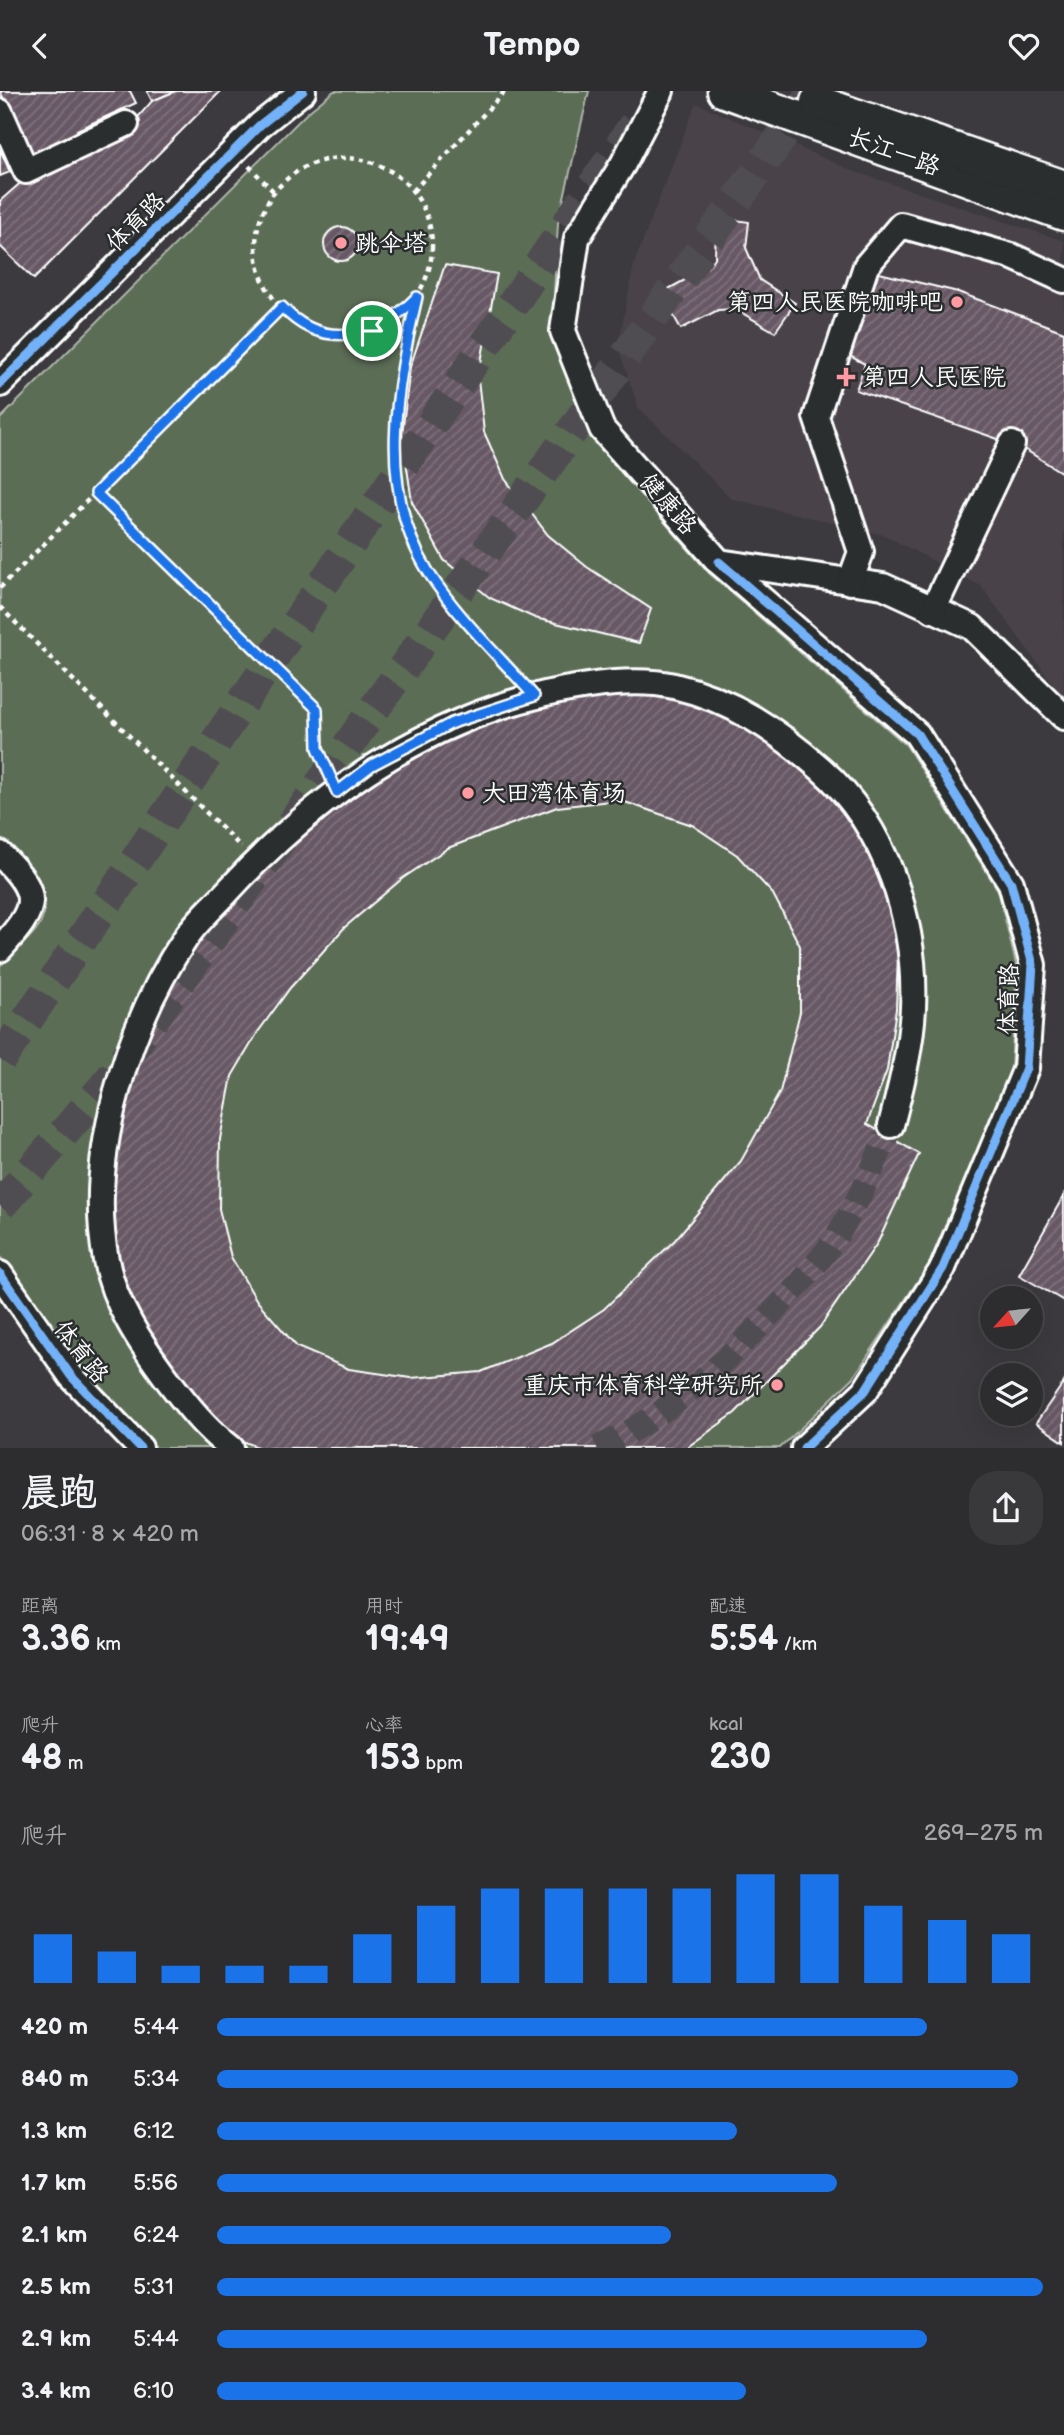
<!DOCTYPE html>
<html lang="zh">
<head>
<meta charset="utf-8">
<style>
	body { margin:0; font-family:"Balsamiq Sans","LXGW WenKai TC",sans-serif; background:#39383a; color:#f1f3f6; height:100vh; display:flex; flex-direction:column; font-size:26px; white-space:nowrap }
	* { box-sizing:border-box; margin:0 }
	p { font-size:23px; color:#a7a7aa }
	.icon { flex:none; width:38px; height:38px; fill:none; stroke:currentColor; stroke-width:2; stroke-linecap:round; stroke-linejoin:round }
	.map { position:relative; height:1357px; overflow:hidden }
	.side { display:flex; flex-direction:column; background:#2d2c2e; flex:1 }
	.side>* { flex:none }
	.needle { width:46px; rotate:243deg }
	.controls { position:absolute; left:980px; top:1195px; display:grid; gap:14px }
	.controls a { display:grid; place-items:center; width:63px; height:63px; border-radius:50%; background:#2d2c2e; box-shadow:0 7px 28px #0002,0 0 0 2px #48484a; font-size:35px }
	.pin { position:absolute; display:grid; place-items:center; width:60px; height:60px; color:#fff; margin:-30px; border:4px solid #fff; border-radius:50%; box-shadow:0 2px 7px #0007 }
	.round { display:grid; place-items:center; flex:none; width:74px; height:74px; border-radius:28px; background:#39383a }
	.headline { display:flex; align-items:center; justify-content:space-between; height:119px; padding:0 21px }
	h1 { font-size:38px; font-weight:700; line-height:52px }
	.figures { display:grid; grid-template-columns:repeat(3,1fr); gap:10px; height:119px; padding:7px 21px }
	.figures div { display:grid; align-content:center }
	.figures b { font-size:35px; font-weight:700 }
	.figures small { font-size:19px; font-weight:400 }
	.figures p { font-size:19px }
	.chart { height:196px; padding:14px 21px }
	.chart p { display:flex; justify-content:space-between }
	.chart svg { width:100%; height:126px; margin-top:7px; stroke:#1a73e8; stroke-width:6 }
	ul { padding:0 21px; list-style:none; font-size:23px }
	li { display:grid; grid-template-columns:112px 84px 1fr; align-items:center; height:52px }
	li i { height:18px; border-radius:9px; background:#1a73e8 }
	header { display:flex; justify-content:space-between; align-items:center; height:91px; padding:0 21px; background:#2d2c2e; font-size:32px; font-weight:700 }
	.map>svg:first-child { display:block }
	.built { fill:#49434a }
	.green { fill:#5b6d56; stroke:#adb6aa; stroke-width:2 }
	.building { fill:url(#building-hatch); stroke:#fff; stroke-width:2; fill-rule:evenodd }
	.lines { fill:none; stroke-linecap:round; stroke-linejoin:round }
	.minor-tunnel { stroke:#504e51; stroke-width:24; stroke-dasharray:24 12; stroke-linecap:butt }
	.major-tunnel { stroke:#504e51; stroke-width:32; stroke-dasharray:32 16; stroke-linecap:butt }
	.minor-casing { stroke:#fff; stroke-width:30 }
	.major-casing { stroke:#fff; stroke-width:37 }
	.path { stroke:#fff; stroke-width:4.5; stroke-dasharray:5 5; stroke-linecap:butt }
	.minor { stroke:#2a2d2e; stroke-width:24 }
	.major { stroke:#2a2d2e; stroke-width:32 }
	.cycleway-casing { stroke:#2a2d2e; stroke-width:13 }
	.cycleway { stroke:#73b2f8; stroke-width:9 }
	.route-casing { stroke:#fff; stroke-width:14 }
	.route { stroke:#1a73e8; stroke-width:9 }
	.poi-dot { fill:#ff9aa2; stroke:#2a2d2e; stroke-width:2.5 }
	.labels { text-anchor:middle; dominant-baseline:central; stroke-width:5; stroke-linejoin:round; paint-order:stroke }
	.street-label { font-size:24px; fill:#fff; stroke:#2a2d2e }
	.poi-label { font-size:24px; fill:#fff; stroke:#2a2d2e; text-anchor:start }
</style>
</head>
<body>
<header><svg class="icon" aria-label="back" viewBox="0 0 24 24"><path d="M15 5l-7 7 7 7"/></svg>Tempo<svg class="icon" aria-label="heart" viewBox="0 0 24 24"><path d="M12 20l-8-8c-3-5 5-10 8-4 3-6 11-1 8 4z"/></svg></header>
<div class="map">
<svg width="1064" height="1357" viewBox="0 0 1064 1357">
	<defs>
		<pattern id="building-hatch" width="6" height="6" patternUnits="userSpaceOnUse" patternTransform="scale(1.75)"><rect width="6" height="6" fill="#675965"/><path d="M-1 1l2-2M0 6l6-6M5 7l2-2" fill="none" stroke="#7e727c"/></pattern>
	</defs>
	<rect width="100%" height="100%" fill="#3c3a3e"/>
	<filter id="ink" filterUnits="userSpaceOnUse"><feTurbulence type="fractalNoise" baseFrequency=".0143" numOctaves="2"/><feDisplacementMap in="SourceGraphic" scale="14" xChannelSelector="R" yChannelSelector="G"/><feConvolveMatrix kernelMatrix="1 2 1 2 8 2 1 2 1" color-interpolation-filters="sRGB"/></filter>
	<g filter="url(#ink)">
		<path class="built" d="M696,12l157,68 211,70v458l-83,-113 -97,-51 -152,-36 -94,-92 -20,-61 16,-82z"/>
		<path class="green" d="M334,0h255l-31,132 -6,106 40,110 117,134 197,172 92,145 19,78 -6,101 -82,195 -76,114 -73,70h-626l-76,-78 -78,-114v-290c10,-10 36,-32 41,-44 14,-35 -19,-60 -41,-82v-421l307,-306z"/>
		<g class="building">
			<path d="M0,0h130l6,12 -59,27 2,4 -47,26z"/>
			<path d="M147,0h29l-24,10z"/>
			<path d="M176,0h45l-187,188 -34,-33v-45l27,-24 99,-46 26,-30z"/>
			<path d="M0,58l10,23 -10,4z"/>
			<path d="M716,126l33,5 -3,26 14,32 35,23 -20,29 -40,-23 -17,1 -37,19 -20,-36 46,-25 8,-10z"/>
			<circle cx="341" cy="153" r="17"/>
			<path d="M445,174l52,9 -19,105 6,53 21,47 43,56 39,32 64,42 -12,34 -104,-25 -45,-20 -46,-38 -32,-58 -10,-68 8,-67z"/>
			<path d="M871,180l87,21 106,40v142l-43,-27 -165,-57 9,-26 -23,-12z"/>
			<path d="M612,603l59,3 53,15 56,36 48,43 35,46 24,59 11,58 -2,55 -9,61 -20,54 52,30 -41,88 -58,85 -85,86 -49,35h-426l-20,-8 -46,-42 -50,-65 -31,-71 -4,-80 15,-81 25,-79 45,-81 110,-113 71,-57 79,-42 83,-25zM619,709l73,25 45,30 36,39 27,52v66l-20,80 -39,69 -66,79 -71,69 -52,34 -71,29 -70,6 -62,-9 -52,-22 -40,-46 -26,-44 -12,-48 1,-70 12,-63 26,-44 32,-44 55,-61 58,-49 45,-30 109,-41z"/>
			<path d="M1064,1104v106l-45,-26z"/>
			<path d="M1064,1291v60l-28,-19z"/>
		</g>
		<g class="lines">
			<path class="minor-tunnel" d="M597,1357c70,-32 115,-73 168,-128 29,-29 57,-59 78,-94 19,-32 34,-67 48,-101"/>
			<g class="major-tunnel">
				<path d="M0,969l635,-936"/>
				<path d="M0,1115l109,-125 701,-984"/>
			</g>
			<defs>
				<g id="minor">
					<path d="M661,0l-38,73 -46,74 -14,93 39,98 117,133 164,24 89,41 92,90"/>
					<path d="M0,21l26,59 100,-47"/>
					<path d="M0,293l260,-259 43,-34"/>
					<path d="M719,471l198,172 94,149 22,82 -7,103 -83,200 -78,123 -61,57"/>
					<path d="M850,491l11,-30 -45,-135 50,-151 35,-41 110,31 53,24"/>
					<path d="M933,519l79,-166"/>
					<path d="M0,763c42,41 38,53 0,95"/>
					<path d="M0,1183l71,102 69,72"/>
					<path d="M231,1357c-25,-19 -44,-43 -63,-68 -27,-36 -54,-76 -62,-120 -20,-105 22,-237 81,-324 11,-16 27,-30 40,-44 76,-83 164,-149 271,-185 49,-16 126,-32 176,-21 57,13 104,45 147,83 65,57 96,153 92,239 -2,39 -12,79 -22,117"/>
				</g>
				<g id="major">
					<path d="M724,0l340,123"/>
					<path d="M817,11l247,85"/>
				</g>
			</defs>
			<use href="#minor" class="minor-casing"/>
			<use href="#major" class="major-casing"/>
			<g class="path">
				<circle cx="344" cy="155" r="88"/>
				<path d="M249,75l26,27"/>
				<path d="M413,100l92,-100"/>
				<path d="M416,208c-21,91 -41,193 14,276 25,36 58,69 87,102"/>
				<path d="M96,402l221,216 1,39 11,24"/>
				<path d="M0,497l281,-281"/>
				<path d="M0,516l241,240"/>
			</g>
			<use href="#minor" class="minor"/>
			<use href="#major" class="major"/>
			<defs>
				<g id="cycleway">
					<path d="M0,293l260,-259 43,-34"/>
					<path d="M719,471l198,172 94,149 22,82 -7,103 -83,200 -78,123 -61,57"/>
					<path d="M0,1183l71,102 69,72"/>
				</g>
			</defs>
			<use href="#cycleway" class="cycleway-casing"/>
			<use href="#cycleway" class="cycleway"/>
		</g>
	</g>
	<g class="lines" filter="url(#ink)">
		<defs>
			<path id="route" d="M417,206c-21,92 -41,192 12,276 29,45 70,83 105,123l-82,27 -80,42 -35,27 -19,-44 -1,-39 -221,-216 186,-186c42,45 96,30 135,-10z"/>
		</defs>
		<use href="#route" class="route-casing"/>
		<use href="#route" class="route"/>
	</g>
	<g class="poi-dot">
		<circle cx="341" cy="152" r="7"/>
		<circle cx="957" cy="211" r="7"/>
		<path d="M842.5 275.5h7v7h7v7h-7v7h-7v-7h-7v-7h7z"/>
		<circle cx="468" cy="702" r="7"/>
		<circle cx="777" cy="1294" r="7"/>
	</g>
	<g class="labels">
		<g class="street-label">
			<text transform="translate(894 61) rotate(20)">长江一路</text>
			<text transform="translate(136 131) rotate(-45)">体育路</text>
			<text transform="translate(668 413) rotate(49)">健康路</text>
			<text transform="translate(1009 908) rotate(-89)">体育路</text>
			<text transform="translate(81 1261) rotate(52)">体育路</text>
		</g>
		<g class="poi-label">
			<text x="355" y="152">跳伞塔</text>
			<text x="943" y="211" text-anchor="end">第四人民医院咖啡吧</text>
			<text x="862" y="286">第四人民医院</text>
			<text x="482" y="702">大田湾体育场</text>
			<text x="763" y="1294" text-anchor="end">重庆市体育科学研究所</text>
		</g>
	</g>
</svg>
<div class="controls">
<a><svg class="needle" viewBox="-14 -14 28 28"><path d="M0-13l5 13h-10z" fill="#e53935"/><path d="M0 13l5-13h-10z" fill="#a7a7aa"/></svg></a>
<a><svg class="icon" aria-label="layers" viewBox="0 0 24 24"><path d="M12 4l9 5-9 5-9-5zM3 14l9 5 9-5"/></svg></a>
</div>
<div class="pin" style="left:372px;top:240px;background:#1e9e55"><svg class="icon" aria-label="arrive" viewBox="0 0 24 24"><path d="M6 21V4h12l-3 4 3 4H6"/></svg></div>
</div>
<section class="side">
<div class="headline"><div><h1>晨跑</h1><p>06:31 · 8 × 420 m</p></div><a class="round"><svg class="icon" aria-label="share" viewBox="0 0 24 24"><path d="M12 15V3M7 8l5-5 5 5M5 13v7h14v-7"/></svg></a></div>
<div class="figures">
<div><p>距离</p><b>3.36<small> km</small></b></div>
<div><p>用时</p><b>19:49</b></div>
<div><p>配速</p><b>5:54<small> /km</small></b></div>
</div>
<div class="figures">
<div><p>爬升</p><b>48<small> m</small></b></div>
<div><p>心率</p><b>153<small> bpm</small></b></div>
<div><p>kcal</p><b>230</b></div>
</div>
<div class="chart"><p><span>爬升</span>269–275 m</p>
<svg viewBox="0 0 160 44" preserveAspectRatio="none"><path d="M5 44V27M15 44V33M25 44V38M35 44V38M45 44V38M55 44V27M65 44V17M75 44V11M85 44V11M95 44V11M105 44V11M115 44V6M125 44V6M135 44V17M145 44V22M155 44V27"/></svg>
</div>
<ul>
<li><b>420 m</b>5:44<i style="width:86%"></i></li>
<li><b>840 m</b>5:34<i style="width:97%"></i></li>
<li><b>1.3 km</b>6:12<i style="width:63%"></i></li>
<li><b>1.7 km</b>5:56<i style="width:75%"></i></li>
<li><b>2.1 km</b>6:24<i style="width:55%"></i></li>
<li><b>2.5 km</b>5:31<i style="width:100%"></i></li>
<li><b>2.9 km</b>5:44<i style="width:86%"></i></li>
<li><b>3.4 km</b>6:10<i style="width:64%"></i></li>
</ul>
</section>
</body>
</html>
